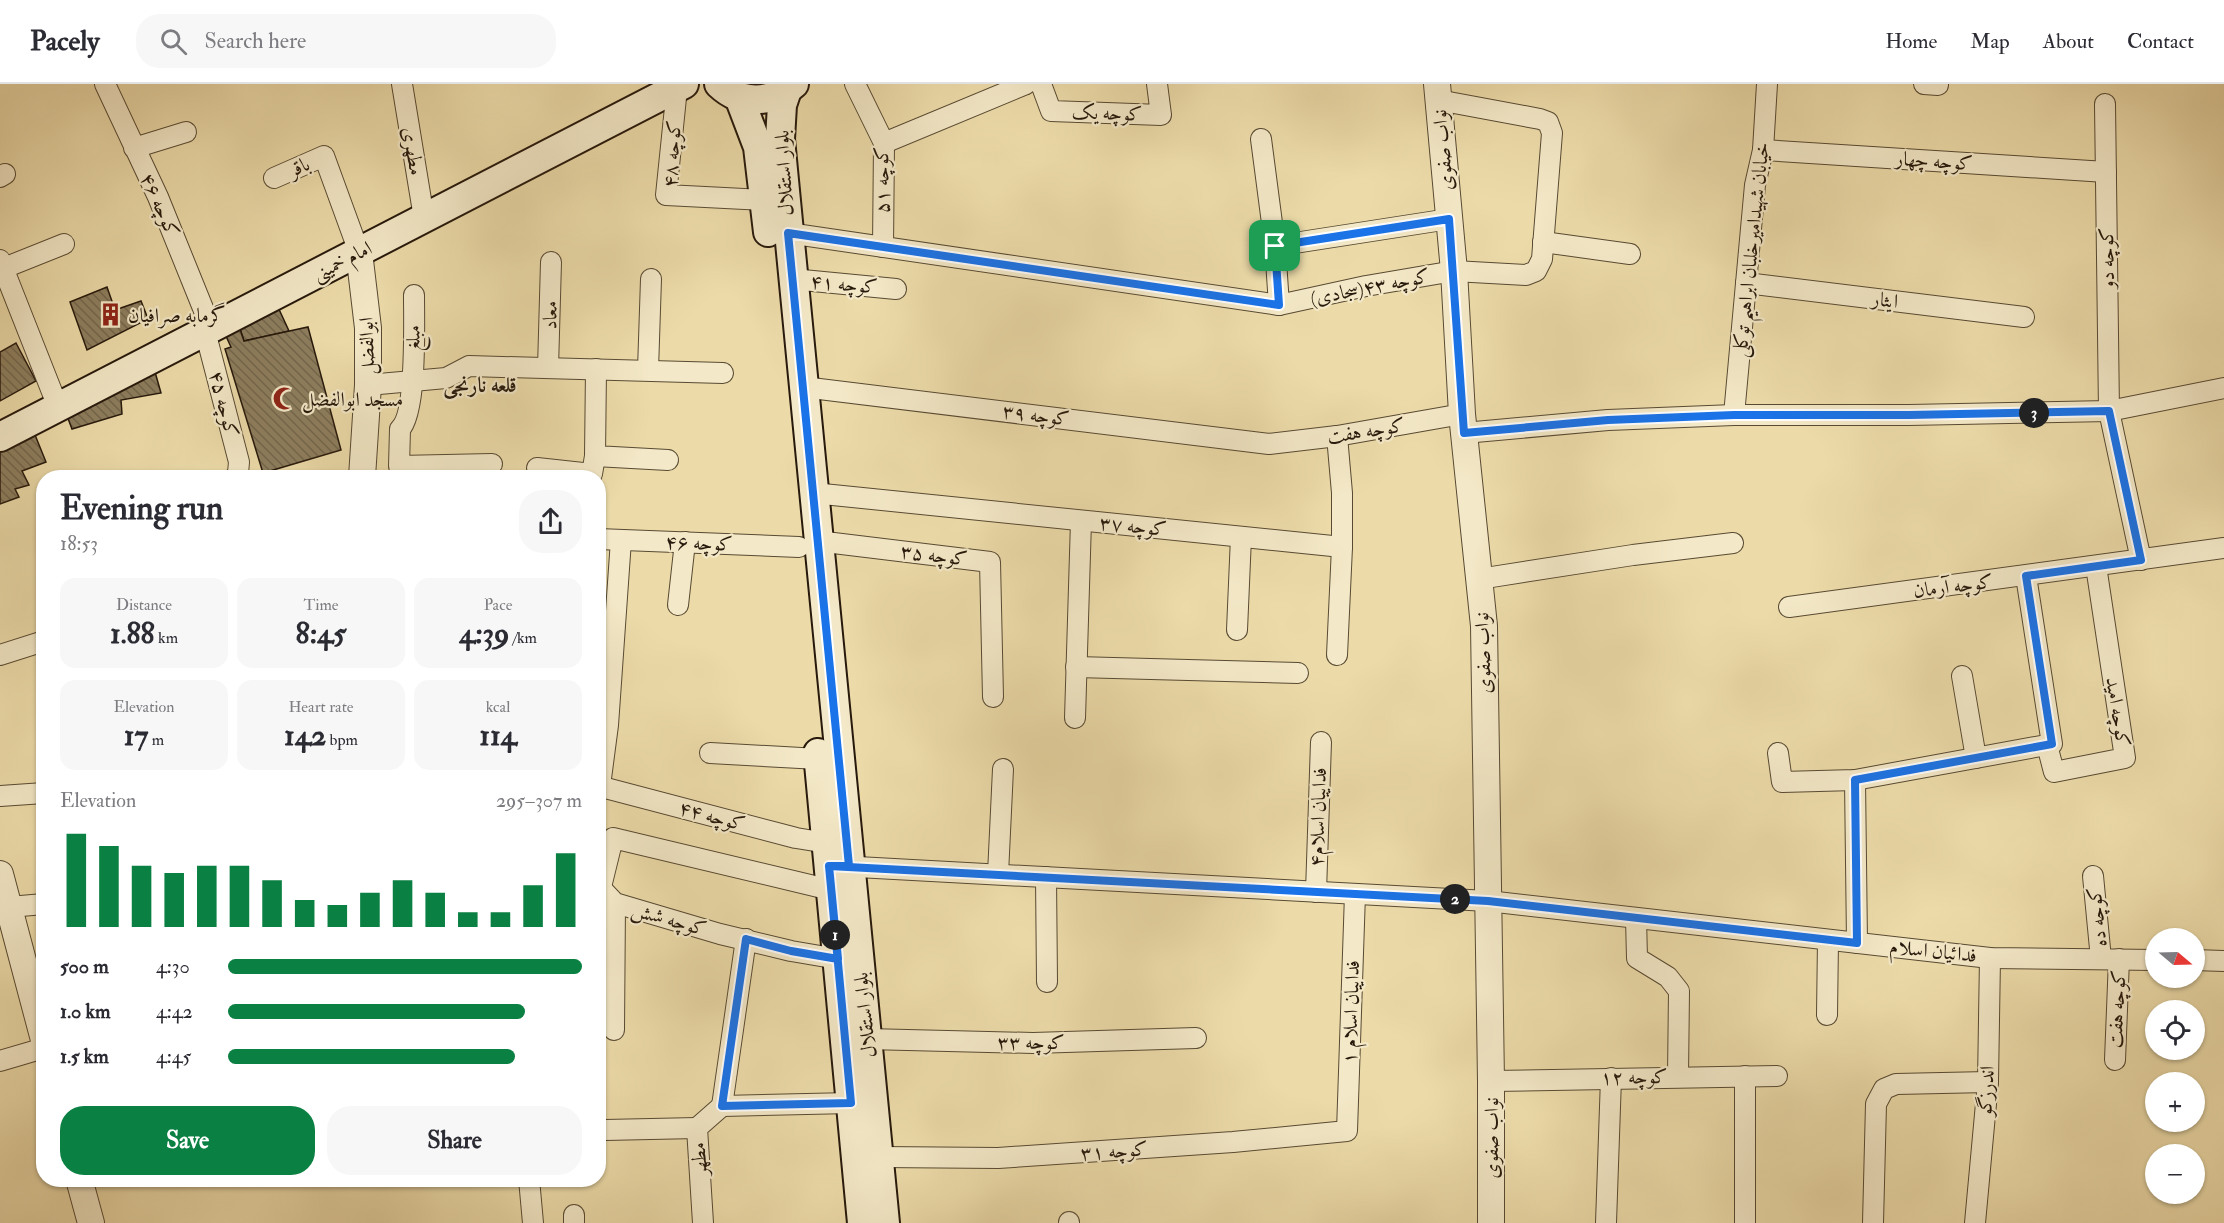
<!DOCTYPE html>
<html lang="en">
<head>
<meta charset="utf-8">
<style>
	body { margin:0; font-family:"IM FELL Double Pica",Amiri,serif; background:#f7f7f7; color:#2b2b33; height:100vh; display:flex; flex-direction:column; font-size:22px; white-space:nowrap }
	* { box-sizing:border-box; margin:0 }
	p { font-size:20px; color:#7c7c81 }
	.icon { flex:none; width:33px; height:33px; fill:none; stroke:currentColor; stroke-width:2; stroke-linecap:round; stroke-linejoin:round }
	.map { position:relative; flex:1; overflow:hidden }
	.details { position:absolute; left:36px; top:386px; width:570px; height:717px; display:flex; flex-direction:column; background:#fff; border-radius:24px; box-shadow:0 2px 4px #0004 }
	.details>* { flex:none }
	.needle { width:39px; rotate:109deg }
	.buttons { position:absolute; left:2145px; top:844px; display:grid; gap:12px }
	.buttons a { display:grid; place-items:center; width:60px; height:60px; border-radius:50%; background:#fff; box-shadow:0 2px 4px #0004; font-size:30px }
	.pin { position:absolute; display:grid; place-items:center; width:51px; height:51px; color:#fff; margin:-26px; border-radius:12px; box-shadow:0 3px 9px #0006 }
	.km { position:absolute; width:30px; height:30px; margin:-15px; border-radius:50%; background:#222; color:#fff; font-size:16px; line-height:30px; text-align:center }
	.round { display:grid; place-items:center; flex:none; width:63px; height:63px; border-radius:24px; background:#f7f7f7 }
	.headline { display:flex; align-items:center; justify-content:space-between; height:102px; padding:0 24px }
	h1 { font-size:33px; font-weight:700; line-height:45px }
	.stats { display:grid; grid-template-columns:repeat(3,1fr); gap:9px; height:102px; padding:6px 24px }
	.stats div { display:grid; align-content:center; border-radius:15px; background:#f7f7f7; text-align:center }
	.stats b { font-size:30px; font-weight:700 }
	.stats small { font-size:16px; font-weight:400 }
	.stats p { font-size:16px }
	.chart { height:168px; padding:12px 24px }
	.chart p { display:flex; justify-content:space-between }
	.chart svg { width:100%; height:108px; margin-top:6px; stroke:#0b8043; stroke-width:6 }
	.action { display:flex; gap:12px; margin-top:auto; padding:12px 24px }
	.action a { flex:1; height:69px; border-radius:24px; background:#0b8043; color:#fff; font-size:24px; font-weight:700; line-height:69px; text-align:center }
	.action a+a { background:#f7f7f7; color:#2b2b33 }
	ul { padding:0 24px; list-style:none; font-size:20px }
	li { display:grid; grid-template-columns:96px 72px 1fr; align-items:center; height:45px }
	li i { height:15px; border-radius:8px; background:#0b8043 }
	header { display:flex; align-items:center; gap:36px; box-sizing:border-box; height:84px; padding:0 30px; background:#fff; border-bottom:2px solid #e1e1e2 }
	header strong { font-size:28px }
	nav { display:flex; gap:33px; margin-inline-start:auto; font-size:21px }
	.search { width:420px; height:54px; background:#f7f7f7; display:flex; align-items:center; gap:15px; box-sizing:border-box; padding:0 21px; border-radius:24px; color:#7c7c81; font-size:22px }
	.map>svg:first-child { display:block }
	.building { fill:url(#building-back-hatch); stroke:#27190c; stroke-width:1.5 }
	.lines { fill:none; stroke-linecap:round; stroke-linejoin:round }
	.minor-casing { stroke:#584a33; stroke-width:22 }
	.tertiary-casing { stroke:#584a33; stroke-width:28 }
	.secondary-casing { stroke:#27190c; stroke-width:32 }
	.minor { stroke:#f3e8c7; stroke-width:20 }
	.tertiary { stroke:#f3e8c7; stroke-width:26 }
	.secondary { stroke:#f3e8c7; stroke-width:28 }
	.route-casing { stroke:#fff; stroke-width:12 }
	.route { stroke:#1a73e8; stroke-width:8 }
	.labels { text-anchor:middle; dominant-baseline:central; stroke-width:4.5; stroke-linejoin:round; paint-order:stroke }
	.street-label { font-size:20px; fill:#27190c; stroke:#f3e8c7 }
	.poi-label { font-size:20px; fill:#27190c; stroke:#f3e8c7; text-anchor:start }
	.neighbourhood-label { font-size:21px; font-weight:bold; fill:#27190c; stroke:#f3e8c7 }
</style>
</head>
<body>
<header>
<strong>Pacely</strong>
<div class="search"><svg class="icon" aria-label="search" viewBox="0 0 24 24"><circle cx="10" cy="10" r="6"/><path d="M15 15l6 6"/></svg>Search here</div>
<nav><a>Home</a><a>Map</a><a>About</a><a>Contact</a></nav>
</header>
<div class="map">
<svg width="2224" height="1139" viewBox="0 0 2224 1139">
	<defs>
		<pattern id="building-back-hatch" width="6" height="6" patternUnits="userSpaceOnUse" patternTransform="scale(1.5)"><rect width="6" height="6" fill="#8d7e5e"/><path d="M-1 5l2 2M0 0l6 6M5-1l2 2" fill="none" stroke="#73664c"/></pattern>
	</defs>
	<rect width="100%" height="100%" fill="#ecdba9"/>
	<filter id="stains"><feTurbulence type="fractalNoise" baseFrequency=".00333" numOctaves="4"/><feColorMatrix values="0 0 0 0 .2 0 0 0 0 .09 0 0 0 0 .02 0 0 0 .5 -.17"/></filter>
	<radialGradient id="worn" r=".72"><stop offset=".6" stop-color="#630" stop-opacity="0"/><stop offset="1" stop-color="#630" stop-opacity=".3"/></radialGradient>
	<g class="building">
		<path d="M107,203l8,23 26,-9 7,18 -61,31 -17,-48z"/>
		<path d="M277,221l12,26 -45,10 -5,-15z"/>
		<path d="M239,242l5,15 64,-14 33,123 -78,23 -38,-124 6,-2 -7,-15z"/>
		<path d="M16,259l20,38 -36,20v-49z"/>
		<path d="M153,281l8,28 -40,7 1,14 -50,15 -6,-16z"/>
		<path d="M33,346l13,32 -24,9 7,14 -14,4 4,8 -19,7v-53l11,-10z"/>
	</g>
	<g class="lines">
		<defs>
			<g id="minor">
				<path d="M105,0l53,113 53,131"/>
				<path d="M402,0l22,134"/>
				<path d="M855,0l29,59 -1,104"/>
				<path d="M1041,0l10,27 110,4 -4,-31"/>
				<path d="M1924,0l14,1"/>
				<path d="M677,4l-11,107 99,5"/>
				<path d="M2105,20l4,307 32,149"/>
				<path d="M1261,55l14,107 4,59"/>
				<path d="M884,59l142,-59"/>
				<path d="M134,64l52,-16"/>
				<path d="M1763,66l343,22"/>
				<path d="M0,93l5,-3"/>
				<path d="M274,94l50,-22 35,96"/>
				<path d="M788,149l491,72 87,-19 88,-15 72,4 10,-4 6,-12 10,-126 -4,-11 -8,-3 -102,-19"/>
				<path d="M1543,158l87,12"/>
				<path d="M1275,162l174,-27"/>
				<path d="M0,176l58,147"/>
				<path d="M4,184l60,-24"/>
				<path d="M792,195l104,10"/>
				<path d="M1746,199l278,34"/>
				<path d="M414,211c0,26 3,118 -14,134l-1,37 93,-2"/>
				<path d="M205,247l34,131 -1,11 -3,4"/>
				<path d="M548,284l3,-106"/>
				<path d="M596,285l-1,87 73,4"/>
				<path d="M648,286l3,-91"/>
				<path d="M368,301l78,-7 23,-12 254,7"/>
				<path d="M803,303l466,57 68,-8 125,-22"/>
				<path d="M1734,331l21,-230 8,-35 4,-66"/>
				<path d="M1464,349l144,-13 126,-5h175l200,-4 115,-23"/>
				<path d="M537,384l55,6 3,-18"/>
				<path d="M813,409l529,54v-54l-5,-57"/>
				<path d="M598,455l201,8"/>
				<path d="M817,457l173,21 3,135"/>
				<path d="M1479,495l154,-24 100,-12"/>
				<path d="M678,521l7,-63"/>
				<path d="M1789,523l435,-59"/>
				<path d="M1237,546l4,-93"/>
				<path d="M0,571l44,-14"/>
				<path d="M1337,571l5,-108"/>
				<path d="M1076,583l222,6"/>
				<path d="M1962,592l14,82"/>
				<path d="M1075,634l6,-197"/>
				<path d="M2047,661l7,27 71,-14 -29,-192"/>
				<path d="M710,669l109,6"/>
				<path d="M1778,669l4,29 73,-2 197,-36 -26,-168"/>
				<path d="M1855,696l2,163"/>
				<path d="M598,702l198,52 31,5"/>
				<path d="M600,702l8,-61 13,-185"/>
				<path d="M0,712l44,-3"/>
				<path d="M839,782l649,35 502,57 166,2"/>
				<path d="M998,790l5,-105"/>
				<path d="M2093,792l8,83"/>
				<path d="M1046,793l1,105"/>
				<path d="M598,801l17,18 105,31 71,17 47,8"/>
				<path d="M601,803l12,-49 218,52"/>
				<path d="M1316,808l5,-150"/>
				<path d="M9,823l35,-3"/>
				<path d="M1636,834l1,40 31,19 11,14 -1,85"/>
				<path d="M746,855l-24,167 129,-3"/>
				<path d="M2194,876l30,1"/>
				<path d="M1827,931l1,-75"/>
				<path d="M614,946l1,-127"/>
				<path d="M867,955l166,4 163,-5"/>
				<path d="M2115,976l4,-101"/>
				<path d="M0,977l44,-13"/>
				<path d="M1745,992v146"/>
				<path d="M1491,997l286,-5"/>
				<path d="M605,1046l92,-2"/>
				<path d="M880,1073l118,1 235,-16 114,-11 8,-237"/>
				<path d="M529,1095l4,44"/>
				<path d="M574,1131v8"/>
				<path d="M1069,1138v1"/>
				<path d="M703,1139l-6,-95 25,-22"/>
				<path d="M1606,1139l5,-145"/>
				<path d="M1873,1139l3,-119 8,-15 12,-5 92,-2"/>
				<path d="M1975,1139l13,-141 2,-124"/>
			</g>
			<g id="tertiary">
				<path d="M1437,0l17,187 8,143 22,212 7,455v142"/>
				<path d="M359,168l9,76v57l-6,92"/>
				<path d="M0,790l44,166"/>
				<path d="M79,1095l12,44"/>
			</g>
			<g id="secondary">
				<path d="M719,0c22,21 52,20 75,0"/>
				<path d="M787,6l-5,15 -2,34 105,1084"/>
				<path d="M739,13l19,50 10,85"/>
				<path d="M0,353l684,-353"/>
				<path d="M818,669l44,470"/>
			</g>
		</defs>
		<use href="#minor" class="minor-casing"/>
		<use href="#tertiary" class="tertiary-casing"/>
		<use href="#secondary" class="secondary-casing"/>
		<use href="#minor" class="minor"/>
		<use href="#tertiary" class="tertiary"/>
		<use href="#secondary" class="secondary"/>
	</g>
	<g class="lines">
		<defs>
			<path id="route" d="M1275,162l4,59 -491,-72 61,633h-20l22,237 -129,3 24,-167 45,12 47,8 -9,-93 659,35 369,42 -2,-163 197,-36 -26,-168 115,-16 -32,-149 -200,4h-175l-126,5 -144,13 -15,-214 -174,27"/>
		</defs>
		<use href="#route" class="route-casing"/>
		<use href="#route" class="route"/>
	</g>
	<defs>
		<symbol id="building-bare" viewBox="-9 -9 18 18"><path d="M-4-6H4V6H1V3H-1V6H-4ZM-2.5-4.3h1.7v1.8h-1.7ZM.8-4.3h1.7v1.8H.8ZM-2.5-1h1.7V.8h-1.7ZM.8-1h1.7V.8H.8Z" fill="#8f2418" stroke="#f3e8c7" stroke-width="2.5" paint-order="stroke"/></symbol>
		<symbol id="mosque-bare" viewBox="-9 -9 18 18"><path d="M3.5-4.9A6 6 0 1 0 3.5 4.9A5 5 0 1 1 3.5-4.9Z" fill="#8f2418" stroke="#f3e8c7" stroke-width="2.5" paint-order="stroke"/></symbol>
	</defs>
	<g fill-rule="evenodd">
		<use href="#building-bare" x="94" y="214" width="33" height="33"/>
		<use href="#mosque-bare" x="268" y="298" width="33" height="33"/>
	</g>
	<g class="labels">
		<g class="street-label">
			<text transform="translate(1107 29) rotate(2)">کوچه یک</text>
			<text transform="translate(1443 66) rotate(-95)">نواب صفوی</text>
			<text transform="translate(413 67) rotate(81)">مطهری</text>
			<text transform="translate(672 70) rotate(-86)">کوچه ۴۸</text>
			<text transform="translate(1934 77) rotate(4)">کوچه چهار</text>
			<text transform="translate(299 83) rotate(-24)">باقر</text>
			<text transform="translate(784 89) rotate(-93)">بلوار استقلال</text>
			<text transform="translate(882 96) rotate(-91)">کوچه ۵۱</text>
			<text transform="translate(160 121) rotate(66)">کوچه ۴۶</text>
			<text transform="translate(1751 166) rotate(-84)">خیابان شهیدامیرخلبان ابراهیم توکلی</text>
			<text transform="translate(2107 174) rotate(-91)">کوچه دو</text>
			<text transform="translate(342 177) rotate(-27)">امام خمینی</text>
			<text transform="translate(844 200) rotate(5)">کوچه ۴۱</text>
			<text transform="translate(1370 203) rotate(-11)">کوچه ۴۳(سجادی)</text>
			<text transform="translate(1885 216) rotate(7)">ایثار</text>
			<text transform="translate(550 231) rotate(-89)">معاد</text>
			<text transform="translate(413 254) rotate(-89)">مبلغ</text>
			<text transform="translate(367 262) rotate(-92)">ابوالفضل</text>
			<text transform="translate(224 320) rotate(76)">کوچه ۴۵</text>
			<text transform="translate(1036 331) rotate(7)">کوچه ۳۹</text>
			<text transform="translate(1366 347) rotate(-9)">کوچه هفت</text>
			<text transform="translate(1133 442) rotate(6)">کوچه ۳۷</text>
			<text transform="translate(699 459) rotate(2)">کوچه ۴۶</text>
			<text transform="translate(934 471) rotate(7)">کوچه ۳۵</text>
			<text transform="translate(1953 502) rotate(-7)">کوچه آرمان</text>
			<text transform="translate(1483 569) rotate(-92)">نواب صفوی</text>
			<text transform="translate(2118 628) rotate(81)">کوچه امید</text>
			<text transform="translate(712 732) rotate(15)">کوچه ۴۴</text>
			<text transform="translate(1318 733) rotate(-88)">فداییان اسلام۴</text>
			<text transform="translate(2097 833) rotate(-96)">کوچه ده</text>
			<text transform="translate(669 835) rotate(16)">کوچه شش</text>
			<text transform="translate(1933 867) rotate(6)">فدائیان اسلام</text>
			<text transform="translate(2117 925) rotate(-87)">کوچه هفت</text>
			<text transform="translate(1351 928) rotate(-88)">فداییان اسلام ۱</text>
			<text transform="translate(865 931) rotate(-96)">بلوار استقلال</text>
			<text x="1031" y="958">کوچه ۳۳</text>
			<text transform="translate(1634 993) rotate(-1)">کوچه ۱۲</text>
			<text transform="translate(1986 1007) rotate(-87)">اندرزگو</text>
			<text transform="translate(1491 1054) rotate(-90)">نواب صفوی</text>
			<text transform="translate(1114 1067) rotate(-4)">کوچه ۳۱</text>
			<text transform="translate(699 1075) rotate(-94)">مطهر</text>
		</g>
		<g class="poi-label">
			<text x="128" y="231">گرمابه صرافیان</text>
			<text x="302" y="315">مسجد ابوالفضل</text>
		</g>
		<g class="neighbourhood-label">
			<text x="480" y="301">قلعه نارنجی</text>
		</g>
	</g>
	<rect width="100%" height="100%" filter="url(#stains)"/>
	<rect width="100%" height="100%" fill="url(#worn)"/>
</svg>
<div class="buttons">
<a><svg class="needle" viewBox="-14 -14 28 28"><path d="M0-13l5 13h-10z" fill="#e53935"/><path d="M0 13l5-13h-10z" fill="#7c7c81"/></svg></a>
<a><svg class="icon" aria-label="locate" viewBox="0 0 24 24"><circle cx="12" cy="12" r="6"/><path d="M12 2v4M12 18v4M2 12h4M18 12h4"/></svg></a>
<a>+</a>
<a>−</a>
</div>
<div class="pin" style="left:1275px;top:162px;background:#1e9e55"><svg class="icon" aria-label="arrive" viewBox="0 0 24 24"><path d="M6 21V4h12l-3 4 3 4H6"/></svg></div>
<b class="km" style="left:835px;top:851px">1</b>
<b class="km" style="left:1455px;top:815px">2</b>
<b class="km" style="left:2034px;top:329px">3</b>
<section class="details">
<div class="headline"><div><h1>Evening run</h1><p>18:53</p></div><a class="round"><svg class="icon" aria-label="share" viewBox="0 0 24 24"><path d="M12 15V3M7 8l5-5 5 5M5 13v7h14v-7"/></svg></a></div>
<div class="stats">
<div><p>Distance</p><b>1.88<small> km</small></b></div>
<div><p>Time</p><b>8:45</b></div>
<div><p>Pace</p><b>4:39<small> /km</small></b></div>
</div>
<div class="stats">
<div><p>Elevation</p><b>17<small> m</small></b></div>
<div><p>Heart rate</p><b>142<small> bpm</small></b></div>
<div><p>kcal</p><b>114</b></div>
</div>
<div class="chart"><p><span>Elevation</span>295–307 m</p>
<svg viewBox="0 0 160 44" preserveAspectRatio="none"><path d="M5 44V6M15 44V11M25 44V19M35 44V22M45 44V19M55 44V19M65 44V25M75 44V33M85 44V35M95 44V30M105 44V25M115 44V30M125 44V38M135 44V38M145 44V27M155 44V14"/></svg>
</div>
<ul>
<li><b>500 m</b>4:30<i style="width:100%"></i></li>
<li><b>1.0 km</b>4:42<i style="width:84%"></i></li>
<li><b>1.5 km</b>4:45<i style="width:81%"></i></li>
</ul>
<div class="action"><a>Save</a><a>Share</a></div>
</section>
</div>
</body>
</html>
